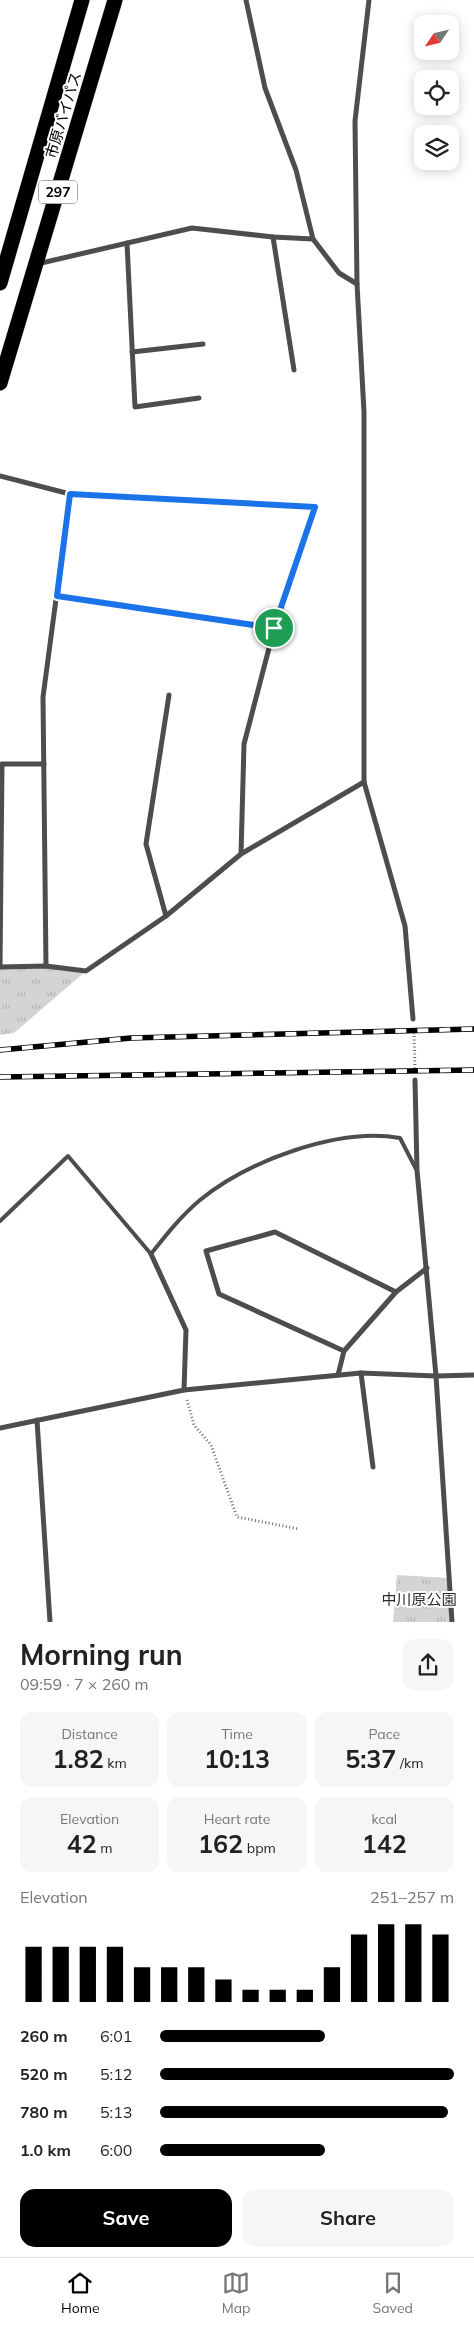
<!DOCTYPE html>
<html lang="en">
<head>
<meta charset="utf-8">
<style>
	body { margin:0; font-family:Mulish,"Noto Sans JP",sans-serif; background:#f6f6f6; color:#222; height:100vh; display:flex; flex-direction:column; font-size:19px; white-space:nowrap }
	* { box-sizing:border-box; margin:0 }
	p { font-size:16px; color:#767676 }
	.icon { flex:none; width:28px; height:28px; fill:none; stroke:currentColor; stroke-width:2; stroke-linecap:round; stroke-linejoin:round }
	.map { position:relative; height:1622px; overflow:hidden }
	.drawer { display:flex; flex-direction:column; background:#fff; flex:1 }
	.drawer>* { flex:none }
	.needle { width:32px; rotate:235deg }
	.controls { position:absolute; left:414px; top:15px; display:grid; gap:10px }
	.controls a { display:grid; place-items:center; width:45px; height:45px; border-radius:10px; background:#fff; box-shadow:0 2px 12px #0003; font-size:25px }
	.pin { position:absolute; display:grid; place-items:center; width:42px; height:42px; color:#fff; margin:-21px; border:2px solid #fff; border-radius:50%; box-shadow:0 1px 5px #0007 }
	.round { display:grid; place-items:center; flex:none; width:52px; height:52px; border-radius:15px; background:#f6f6f6 }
	.headline { display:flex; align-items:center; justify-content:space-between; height:85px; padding:0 20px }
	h1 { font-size:28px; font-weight:700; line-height:38px }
	.figures { display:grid; grid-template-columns:repeat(3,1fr); gap:8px; height:85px; padding:5px 20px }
	.figures div { display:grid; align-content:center; border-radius:12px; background:#f6f6f6; text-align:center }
	.figures b { font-size:25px; font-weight:700 }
	.figures small { font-size:14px; font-weight:400 }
	.figures p { font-size:14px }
	.chart { height:140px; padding:10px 20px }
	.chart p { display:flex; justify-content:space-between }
	.chart svg { width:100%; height:90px; margin-top:5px; stroke:#000; stroke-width:6 }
	.button { display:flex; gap:10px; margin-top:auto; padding:10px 20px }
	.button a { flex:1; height:58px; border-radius:15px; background:#000; color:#fff; font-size:20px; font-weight:700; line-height:58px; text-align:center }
	.button a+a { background:#f6f6f6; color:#222 }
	ul { padding:0 20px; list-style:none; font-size:16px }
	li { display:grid; grid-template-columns:80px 60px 1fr; align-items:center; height:38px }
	li i { height:12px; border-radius:6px; background:#000 }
	.tabs { display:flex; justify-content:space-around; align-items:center; height:70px; border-top:1px solid #e0e0e0; background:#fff; font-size:14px; color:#767676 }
	.tabs a { display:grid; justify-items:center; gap:2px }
	.tabs .active { color:#000 }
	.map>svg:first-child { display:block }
	.park { fill:url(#park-tufts) }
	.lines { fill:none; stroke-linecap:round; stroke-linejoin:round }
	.highway-casing { stroke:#dbdbdb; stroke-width:16 }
	.path { stroke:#6f6f6f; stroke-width:3; stroke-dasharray:1 2.5; stroke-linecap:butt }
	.lane { stroke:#4d4d4d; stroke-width:4 }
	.street { stroke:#4d4d4d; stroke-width:5 }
	.highway { stroke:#000; stroke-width:15 }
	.rail-casing { stroke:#000; stroke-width:5.5 }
	.rail { stroke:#fff; stroke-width:4; stroke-dasharray:11; stroke-linecap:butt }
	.route-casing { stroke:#fff; stroke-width:10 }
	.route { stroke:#1a73e8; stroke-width:6 }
	.labels { text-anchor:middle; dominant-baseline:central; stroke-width:4; stroke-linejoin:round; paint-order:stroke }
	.shield { fill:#fff; stroke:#4c4c4c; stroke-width:1 }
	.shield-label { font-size:14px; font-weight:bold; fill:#000 }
	.street-label { font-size:15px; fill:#000; stroke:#fff }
	.park-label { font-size:15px; fill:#2b2b2b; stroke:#fff }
</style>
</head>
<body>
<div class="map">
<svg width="474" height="1622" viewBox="0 0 474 1622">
	<defs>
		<pattern id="park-tufts" width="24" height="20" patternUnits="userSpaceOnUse" patternTransform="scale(1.25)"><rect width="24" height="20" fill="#d4d4d4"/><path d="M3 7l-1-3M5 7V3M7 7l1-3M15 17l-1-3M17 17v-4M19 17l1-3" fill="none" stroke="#b4b4b4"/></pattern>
	</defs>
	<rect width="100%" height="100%" fill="#fff"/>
	<g class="park">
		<path d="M46,966l40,5 -72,62 -14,2v-68z"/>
		<path d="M397,1575l52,3 3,44h-59z"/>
	</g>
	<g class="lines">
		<defs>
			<g id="highway">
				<path d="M0,283l82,-283"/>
				<path d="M0,383l115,-383"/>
			</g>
		</defs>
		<use href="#highway" class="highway-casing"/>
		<g class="path">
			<path d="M414,1029l1,41"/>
			<path d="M187,1400l7,25 17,20 26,72 62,12"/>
		</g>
		<path class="lane" d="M0,1221l68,-65 83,98c15,-19 30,-38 49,-54 48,-39 138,-73 200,-62l16,31"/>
		<g class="street">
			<path d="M246,0l19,88 31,82 17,69"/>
			<path d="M369,0l-14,121 2,163 7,128v370l41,144 8,93"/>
			<path d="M273,237l21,133"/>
			<path d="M127,243l8,164 64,-9"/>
			<path d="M37,264l155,-36 81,9 40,2 26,34 18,11"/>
			<path d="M132,352l71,-8"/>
			<path d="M0,476l70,18 245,13 -41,122 -30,115 -3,110"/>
			<path d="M57,596l217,33"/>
			<path d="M166,916l-20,-72 23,-149"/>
			<path d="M46,966l-3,-269 27,-203"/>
			<path d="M0,967l46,-1 40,5 80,-55 75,-62 123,-72"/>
			<path d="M0,967l2,-203h42"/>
			<path d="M415,1080l2,90 19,206 16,246"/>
			<path d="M151,1254l35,76 -2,60"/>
			<path d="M344,1351l-125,-57 -13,-43 69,-19 121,60"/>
			<path d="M361,1373l12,94"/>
			<path d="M338,1375l6,-24 52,-59 31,-24"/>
			<path d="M37,1420l13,202"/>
			<path d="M0,1428l184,-38 177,-17 75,3 38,-1"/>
		</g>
		<use href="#highway" class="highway"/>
		<defs>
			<g id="rail">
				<path d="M0,1050l131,-12 343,-9"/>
				<path d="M0,1077l474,-7"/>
			</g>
		</defs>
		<use href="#rail" class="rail-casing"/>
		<use href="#rail" class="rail"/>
	</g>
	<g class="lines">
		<defs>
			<path id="route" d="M70,494l245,13 -41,121 -217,-32z"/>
		</defs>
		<use href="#route" class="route-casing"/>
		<use href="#route" class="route"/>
	</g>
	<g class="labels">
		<rect class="shield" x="39" y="180.5" width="38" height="23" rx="4"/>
		<g class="shield-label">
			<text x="58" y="192">297</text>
		</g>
		<g class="street-label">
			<text transform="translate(63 115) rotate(-73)">市原バイパス</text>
		</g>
		<g class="park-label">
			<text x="419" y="1599">中川原公園</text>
		</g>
	</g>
</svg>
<div class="controls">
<a><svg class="needle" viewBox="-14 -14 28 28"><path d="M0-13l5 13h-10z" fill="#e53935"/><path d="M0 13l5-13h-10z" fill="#767676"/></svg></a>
<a><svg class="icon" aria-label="locate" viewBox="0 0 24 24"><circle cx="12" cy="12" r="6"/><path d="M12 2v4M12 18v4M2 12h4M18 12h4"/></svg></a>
<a><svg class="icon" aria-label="layers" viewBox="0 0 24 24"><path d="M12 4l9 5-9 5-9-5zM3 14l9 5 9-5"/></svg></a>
</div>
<div class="pin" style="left:274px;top:628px;background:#1e9e55"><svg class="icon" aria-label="arrive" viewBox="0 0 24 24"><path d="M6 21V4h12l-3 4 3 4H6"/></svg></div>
</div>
<section class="drawer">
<div class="headline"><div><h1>Morning run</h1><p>09:59 · 7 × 260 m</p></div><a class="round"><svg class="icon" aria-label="share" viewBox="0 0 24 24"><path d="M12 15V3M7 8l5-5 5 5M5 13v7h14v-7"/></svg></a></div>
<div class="figures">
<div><p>Distance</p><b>1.82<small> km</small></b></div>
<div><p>Time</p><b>10:13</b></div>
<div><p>Pace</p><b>5:37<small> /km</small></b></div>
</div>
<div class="figures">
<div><p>Elevation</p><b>42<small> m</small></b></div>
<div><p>Heart rate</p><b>162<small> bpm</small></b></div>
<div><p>kcal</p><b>142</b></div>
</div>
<div class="chart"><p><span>Elevation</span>251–257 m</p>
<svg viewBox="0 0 160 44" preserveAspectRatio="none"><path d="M5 44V17M15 44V17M25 44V17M35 44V17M45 44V27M55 44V27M65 44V27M75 44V33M85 44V38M95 44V38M105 44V38M115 44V27M125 44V11M135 44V6M145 44V6M155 44V11"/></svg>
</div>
<ul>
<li><b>260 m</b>6:01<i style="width:56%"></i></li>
<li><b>520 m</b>5:12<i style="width:100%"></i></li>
<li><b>780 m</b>5:13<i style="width:98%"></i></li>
<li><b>1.0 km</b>6:00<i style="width:56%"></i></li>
</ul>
<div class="button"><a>Save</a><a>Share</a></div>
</section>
<nav class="tabs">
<a class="active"><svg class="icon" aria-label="home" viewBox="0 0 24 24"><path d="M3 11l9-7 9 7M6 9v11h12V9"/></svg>Home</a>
<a><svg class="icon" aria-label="map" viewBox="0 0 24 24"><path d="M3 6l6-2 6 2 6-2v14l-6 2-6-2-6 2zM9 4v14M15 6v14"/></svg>Map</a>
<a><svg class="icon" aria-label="saved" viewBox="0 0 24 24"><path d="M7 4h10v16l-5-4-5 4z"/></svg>Saved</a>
</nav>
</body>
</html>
